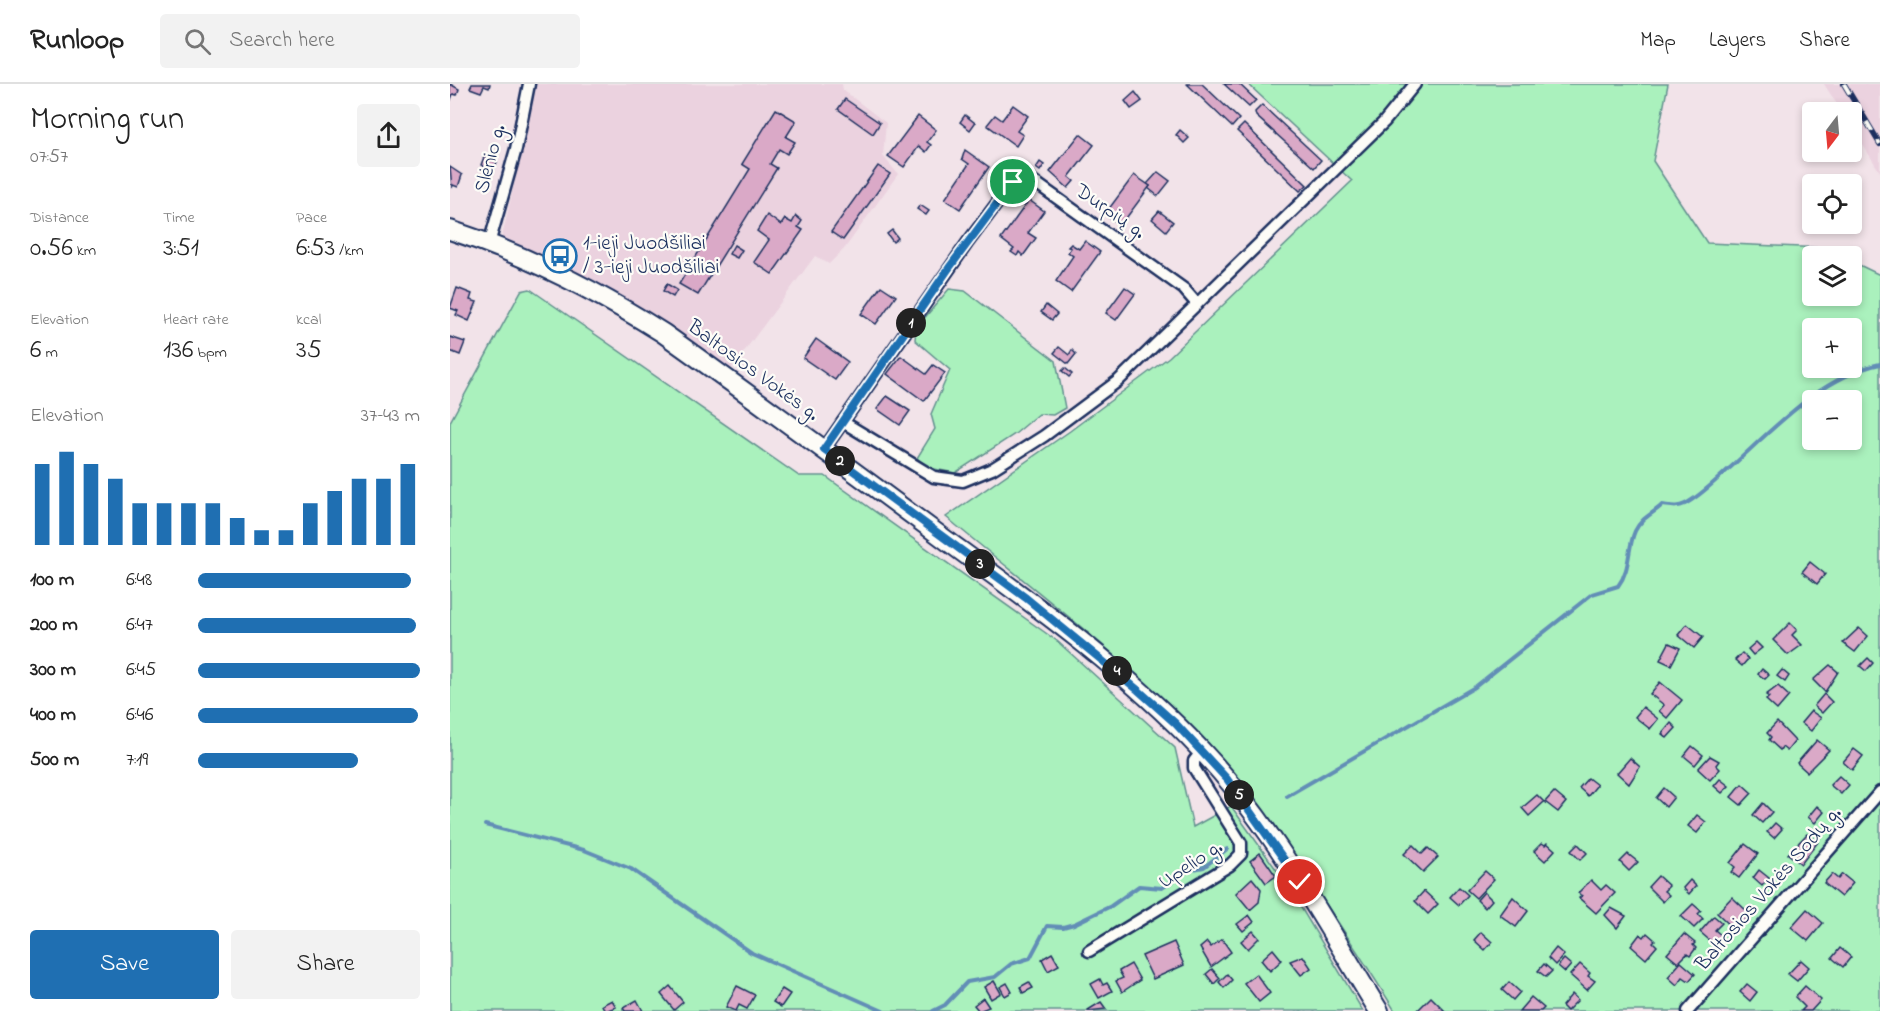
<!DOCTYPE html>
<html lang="en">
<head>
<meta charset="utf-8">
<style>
	body { margin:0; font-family:"Indie Flower",sans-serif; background:#f2f2f2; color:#222; height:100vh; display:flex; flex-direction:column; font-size:22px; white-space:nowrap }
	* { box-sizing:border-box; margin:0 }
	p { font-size:20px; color:#767676 }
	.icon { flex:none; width:33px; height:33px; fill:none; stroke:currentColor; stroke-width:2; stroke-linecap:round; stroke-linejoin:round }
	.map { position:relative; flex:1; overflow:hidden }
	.panel { display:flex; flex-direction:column; background:#fff; width:450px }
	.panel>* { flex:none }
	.needle { width:39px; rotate:196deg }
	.tools { position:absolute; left:1352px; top:18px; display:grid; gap:12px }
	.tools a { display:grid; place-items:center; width:60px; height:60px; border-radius:6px; background:#fff; box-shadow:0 3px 9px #0003; font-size:30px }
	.pin { position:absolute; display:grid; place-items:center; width:51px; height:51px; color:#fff; margin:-26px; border:3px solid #fff; border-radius:50%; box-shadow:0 2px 6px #0007 }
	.km { position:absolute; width:30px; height:30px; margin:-15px; border-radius:50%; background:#222; color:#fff; font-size:16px; line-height:30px; text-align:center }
	.round { display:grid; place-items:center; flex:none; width:63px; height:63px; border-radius:6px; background:#f2f2f2 }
	.headline { display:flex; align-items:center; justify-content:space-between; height:102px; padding:0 30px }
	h1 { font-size:33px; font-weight:600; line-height:45px }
	.stats { display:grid; grid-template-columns:repeat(3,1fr); gap:9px; height:102px; padding:6px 30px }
	.stats div { display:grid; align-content:center }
	.stats b { font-size:26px; font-weight:600 }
	.stats small { font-size:16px; font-weight:400 }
	.stats p { font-size:16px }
	.chart { height:168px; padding:12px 30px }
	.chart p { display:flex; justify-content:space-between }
	.chart svg { width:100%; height:108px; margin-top:6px; stroke:#1f6fb2; stroke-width:6 }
	.action { display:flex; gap:12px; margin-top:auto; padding:12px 30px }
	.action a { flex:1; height:69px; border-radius:6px; background:#1f6fb2; color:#fff; font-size:24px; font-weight:600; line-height:69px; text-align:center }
	.action a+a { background:#f2f2f2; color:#222 }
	ul { padding:0 30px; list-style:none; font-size:20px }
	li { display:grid; grid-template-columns:96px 72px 1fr; align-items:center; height:45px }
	li i { height:15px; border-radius:8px; background:#1f6fb2 }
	header { display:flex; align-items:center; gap:36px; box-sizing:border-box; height:84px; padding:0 30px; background:#fff; border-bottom:2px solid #e0e0e0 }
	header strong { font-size:28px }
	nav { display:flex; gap:33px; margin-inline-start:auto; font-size:21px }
	.search { width:420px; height:54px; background:#f2f2f2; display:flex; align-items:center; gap:15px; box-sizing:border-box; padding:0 21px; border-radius:6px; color:#767676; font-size:22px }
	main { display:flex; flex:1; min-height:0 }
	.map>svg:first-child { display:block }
	.built { fill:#ebd2df }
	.green { fill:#aaf1bd; stroke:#62908e; stroke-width:1.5; fill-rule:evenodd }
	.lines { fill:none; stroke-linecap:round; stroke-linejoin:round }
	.stream { stroke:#628eb6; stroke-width:4 }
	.building { fill:#daa9c7; stroke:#1b2f5e; stroke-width:1.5 }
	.street-casing { stroke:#1b2f5e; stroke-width:15 }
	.primary-casing { stroke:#1b2f5e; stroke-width:22 }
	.street { stroke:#fdfcf7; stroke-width:10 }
	.primary { stroke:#fdfcf7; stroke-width:18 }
	.rail-casing { stroke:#1b2f5e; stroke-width:6 }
	.rail { stroke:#fdfcf7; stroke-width:4; stroke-dasharray:11; stroke-linecap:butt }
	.route-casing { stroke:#fff; stroke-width:12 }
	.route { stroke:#1f6fb2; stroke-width:8 }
	.labels { text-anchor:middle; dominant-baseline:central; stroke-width:4.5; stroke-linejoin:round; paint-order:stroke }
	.street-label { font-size:21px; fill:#1b2f5e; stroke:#fdfcf7 }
	.poi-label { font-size:21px; fill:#1b2f5e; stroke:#fdfcf7; text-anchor:start }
</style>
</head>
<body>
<header>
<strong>Runloop</strong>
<div class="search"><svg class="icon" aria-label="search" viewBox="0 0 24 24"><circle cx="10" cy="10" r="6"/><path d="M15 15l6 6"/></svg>Search here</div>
<nav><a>Map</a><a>Layers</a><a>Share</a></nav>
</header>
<main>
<section class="panel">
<div class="headline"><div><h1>Morning run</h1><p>07:57</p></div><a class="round"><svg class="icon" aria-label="share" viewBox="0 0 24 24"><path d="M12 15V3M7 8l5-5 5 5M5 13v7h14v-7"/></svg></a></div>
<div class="stats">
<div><p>Distance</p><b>0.56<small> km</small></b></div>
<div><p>Time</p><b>3:51</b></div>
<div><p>Pace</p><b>6:53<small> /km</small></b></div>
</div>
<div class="stats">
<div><p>Elevation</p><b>6<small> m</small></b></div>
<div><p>Heart rate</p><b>136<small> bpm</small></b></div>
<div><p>kcal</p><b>35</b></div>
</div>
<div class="chart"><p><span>Elevation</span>37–43 m</p>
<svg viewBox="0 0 160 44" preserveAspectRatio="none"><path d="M5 44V11M15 44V6M25 44V11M35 44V17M45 44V27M55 44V27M65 44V27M75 44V27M85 44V33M95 44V38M105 44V38M115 44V27M125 44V22M135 44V17M145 44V17M155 44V11"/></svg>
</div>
<ul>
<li><b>100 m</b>6:48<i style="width:96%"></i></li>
<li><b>200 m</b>6:47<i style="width:98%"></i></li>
<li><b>300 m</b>6:45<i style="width:100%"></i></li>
<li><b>400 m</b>6:46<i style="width:99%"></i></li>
<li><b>500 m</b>7:19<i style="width:72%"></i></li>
</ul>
<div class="action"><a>Save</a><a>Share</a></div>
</section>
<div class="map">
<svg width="1430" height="927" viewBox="0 0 1430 927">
	<rect width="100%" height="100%" fill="#f2e3e9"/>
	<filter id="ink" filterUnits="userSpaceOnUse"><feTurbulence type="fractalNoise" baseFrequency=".0167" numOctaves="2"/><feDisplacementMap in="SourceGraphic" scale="12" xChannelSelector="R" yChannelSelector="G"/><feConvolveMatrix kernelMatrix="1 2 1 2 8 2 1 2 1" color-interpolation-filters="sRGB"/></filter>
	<g filter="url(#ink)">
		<g class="built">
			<path d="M87,0h305l1,6 43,33 -3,33 15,18 -53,74 -16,16 -14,-8 -86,116 -145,-95 -37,-21 -46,-15z"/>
			<path d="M1374,0h56v88l-29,-46v-14h-9z"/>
		</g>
		<g class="green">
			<path d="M798,0h420l-15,77 54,82 117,5 18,8h-30v40h39v-35l29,14v736h-485c-29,-47 -59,-92 -89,-137 -36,-54 -71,-105 -117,-151 -76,-74 -161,-138 -243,-206l124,-86 99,-74 183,-176zM1362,244h39v40h-39zM1362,316h39v40h-39z"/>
			<path d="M80,205l269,187h26l232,165 118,107 18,79 38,-21 57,80 75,125h-913v-589l71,-131z"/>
			<path d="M499,205l16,2 91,70 9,47 -12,7 -14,-1 -24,20 -60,39 -26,-5 -12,-10 18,-29 -4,-15 19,-44 -35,-30 1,-12z"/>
		</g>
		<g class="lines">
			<g class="stream">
				<path d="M837,712l188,-109 117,-93 26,-8c13,-17 9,-37 17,-55 6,-13 18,-17 27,-26 9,1 15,3 23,-1 16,-8 32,-25 46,-37 43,-39 90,-90 149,-103"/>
				<path d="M35,741l99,25 47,19 121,84 131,58"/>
				<path d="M483,927l12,-6 22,-23 28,-5 16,-13 19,-6 17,-32 16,1 11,-3 37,-18 28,-20 23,2 26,-18 16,-3 23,-18"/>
			</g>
		</g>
		<g class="building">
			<path d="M0,0l9,5 -2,6 -4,-1 -3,8z"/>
			<path d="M22,0h18l-1,4 -5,-2 -3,6 -11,-4z"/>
			<path d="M737,0h15l37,35 -7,8z"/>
			<path d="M774,0h15l17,16 -7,7z"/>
			<path d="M685,8l7,9 -11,8 -6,-8z"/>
			<path d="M395,15l35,24 -7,11 -35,-25z"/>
			<path d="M563,21l15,11 -11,15 6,4 -7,11 -29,-21 8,-10 7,5z"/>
			<path d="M812,21l59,55 -7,8 -58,-52 -1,-4z"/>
			<path d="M326,25l20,12 -10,16 9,5 -8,12 -8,-5 -9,15 7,4 -79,127 -19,-11 71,-115 -8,-5z"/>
			<path d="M515,31l10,8 -5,7 -10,-8z"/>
			<path d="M468,32l18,14 -9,12 4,3 -5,7 -7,-6 -15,21 -16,-11z"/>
			<path d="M794,40l63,61 -7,6 -63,-60z"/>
			<path d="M730,46l9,8 -5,5 -8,-8z"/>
			<path d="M630,50l14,11 -25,32 5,4 -6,7 -18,-16z"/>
			<path d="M515,66l24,17 -29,42 -15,-10 24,-35 -7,-5z"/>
			<path d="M34,73l13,5 -4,9 -12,-6z"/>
			<path d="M590,78l4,3 -4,6 -4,-3z"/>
			<path d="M428,82l12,8 -47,66 -12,-8z"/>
			<path d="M0,83l12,8 -4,12 -5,-2 -1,3z"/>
			<path d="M708,88l12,9 -12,15 -10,-8 2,-2 -3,-2z"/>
			<path d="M684,91l16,11 -29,39 -16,-11z"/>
			<path d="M579,116l15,11 -16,22 8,5 -13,18 -4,-4 -2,4 -6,-4 3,-3 -13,-10z"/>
			<path d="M470,121l9,6 -3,4 -9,-6z"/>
			<path d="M709,127l14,11 -7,9 -14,-12z"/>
			<path d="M317,131l14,10 4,-6 7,4 4,-7 6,5 -4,6 5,3 -31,44 -18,-12 15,-22 -12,-9z"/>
			<path d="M442,146l6,8 -5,4 -6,-8z"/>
			<path d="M635,157l15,11 -29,40 -15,-11 17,-25 -5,-4 3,-4 -3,-1 3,-3 8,5z"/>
			<path d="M284,161l8,5 -5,8 -8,-4z"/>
			<path d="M217,200l10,6 -4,7 -10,-6z"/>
			<path d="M431,202l15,10 -20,28 -15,-10z"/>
			<path d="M675,203l10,7 -19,26 -10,-7z"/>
			<path d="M7,204l15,6 -2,6 7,2 -8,19 -13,-6 2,-4 -8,-3z"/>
			<path d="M596,221l11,9 -5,6 -11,-8z"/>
			<path d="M0,253l15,5 -5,13 -10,-4z"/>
			<path d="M366,255l32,23 -13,18 -32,-22z"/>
			<path d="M609,263l10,8 3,-5 4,4 -8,10 -14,-11z"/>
			<path d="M451,272l25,18 7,-9 12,8 -21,28 -37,-27z"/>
			<path d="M615,284l7,6 -3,3 -7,-6z"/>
			<path d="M437,312l23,15 -10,14 -23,-16z"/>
			<path d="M1360,478l15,12 -8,10 -15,-12z"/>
			<path d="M1340,539l7,7 -5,5 10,10 -14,10 -15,-15z"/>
			<path d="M1237,540l16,13 -9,11 -16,-13z"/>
			<path d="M1409,544l9,8 -13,16 -12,-9z"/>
			<path d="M1306,558l6,6 -9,7 -5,-6z"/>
			<path d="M1219,559l11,5 -9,17 -11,-5z"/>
			<path d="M1292,569l6,6 -6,7 -7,-6z"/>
			<path d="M1418,574l5,5 -7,8 -6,-5z"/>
			<path d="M1380,581l8,7 -13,20 -12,-12z"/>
			<path d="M1312,585l7,6 -4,4 -7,-5z"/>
			<path d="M1332,586l7,6 -4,6 -8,-6z"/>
			<path d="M1210,598l22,18 -15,18 -8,-7 5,-6 -14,-11z"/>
			<path d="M1328,602l11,10 -12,14 -11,-10 3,-3 -3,-2z"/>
			<path d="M1374,610l8,8 -10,11 -8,-7z"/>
			<path d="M1193,623l15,12 -8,10 -15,-12z"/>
			<path d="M1361,627l10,7 -10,13 -10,-8z"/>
			<path d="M1327,638l18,19 -8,10 -5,-4 -2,3 -11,-10 2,-3 -4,-4z"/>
			<path d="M1221,639l5,5 -9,10 -5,-4z"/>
			<path d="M1367,656l12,10 -22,22 -10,-9z"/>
			<path d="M1242,662l11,9 -8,10 -11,-9z"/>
			<path d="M1404,665l9,7 -11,14 -9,-8z"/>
			<path d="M1260,672l9,5 -3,4 4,4 -10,11 -12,-11z"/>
			<path d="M1180,674l10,9 -11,17 -12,-11z"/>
			<path d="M1389,692l10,9 -8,9 -11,-9z"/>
			<path d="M1138,694l9,7 -9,11 -9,-8z"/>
			<path d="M1270,695l9,7 -7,7 -8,-7z"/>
			<path d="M1292,700l10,9 -11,12 -10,-8z"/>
			<path d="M1214,704l10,9 -8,10 -10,-9z"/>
			<path d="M1104,708l12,10 -8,10 -13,-10z"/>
			<path d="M1087,711l7,7 -15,14 -7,-8z"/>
			<path d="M1313,719l9,9 -10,11 -9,-8z"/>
			<path d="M1367,722l7,6 -9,11 -7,-6z"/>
			<path d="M1247,731l9,7 -9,11 -9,-7z"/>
			<path d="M1325,739l7,6 -8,9 -7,-6z"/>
			<path d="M1357,750l11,8 -17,22 -13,-10z"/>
			<path d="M1092,759l3,2 2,-2 8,7 -10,11 -11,-10z"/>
			<path d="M1128,760l9,9 -7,7 -9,-9z"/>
			<path d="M1295,760l13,10 -19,24 -8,-6 4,-5 -5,-4z"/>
			<path d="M963,761l9,9 6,-6 10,9 -15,15 -19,-18z"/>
			<path d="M810,769l16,23 -10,7 -16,-22z"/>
			<path d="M1178,770l10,8 -9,9 -9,-9z"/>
			<path d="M1309,786l10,8 -7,8 -9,-8z"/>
			<path d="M1035,787l9,8 -18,19 -9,-8z"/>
			<path d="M1382,790l6,5 4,-5 11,9 -12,14 -17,-14z"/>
			<path d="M1208,792l11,10 -5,5 5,4 -6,7 -15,-15z"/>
			<path d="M802,794l9,11 -2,13 -9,8 -14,-17z"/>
			<path d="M1141,796l10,10 5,-5 9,8 -19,20 -17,-15 3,-2 -4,-3z"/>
			<path d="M1240,796l6,6 -7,8 -6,-6z"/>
			<path d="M1009,803l9,8 -9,10 -9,-8z"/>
			<path d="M974,807l14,13 -10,10 -13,-13z"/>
			<path d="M1034,808l8,8 -7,8 -8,-8z"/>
			<path d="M1063,813l15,14 -12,16 -16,-12z"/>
			<path d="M1282,813l18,17 -9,13 -2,-1 -4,4 -18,-17z"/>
			<path d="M1243,820l8,7 -3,3 5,5 -9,9 -13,-12z"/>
			<path d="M1161,824l15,8 -9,12 -12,-13z"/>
			<path d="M1357,825l16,14 -15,18 -17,-14z"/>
			<path d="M799,831l5,7 -11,9 -6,-7z"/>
			<path d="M1264,832l8,7 -7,7 7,6 -7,9 -15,-13z"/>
			<path d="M803,847l6,7 -11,11 -7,-8z"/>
			<path d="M1031,848l11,10 -7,8 -11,-10z"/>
			<path d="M1197,849l8,7 -2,2 4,4 -11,13 -15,-13 9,-12 4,3z"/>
			<path d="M1234,850l11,9 -2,2 3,3 -6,8 -3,-2 -9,9 -11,-9z"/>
			<path d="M772,855l9,13 -20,15 -11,-19 7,-6 4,5z"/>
			<path d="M724,858l10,23 -31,14 -11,-23z"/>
			<path d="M1106,864l8,7 -9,10 -7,-7z"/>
			<path d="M1390,864l11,9 -8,10 -11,-9z"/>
			<path d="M823,865l9,11 -12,11 -9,-11z"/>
			<path d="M602,869l7,12 -11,6 -6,-12z"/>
			<path d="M853,872l8,12 -10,7 -11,-14z"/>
			<path d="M1114,875l7,6 -6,7 -7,-6z"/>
			<path d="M1351,876l8,7 -12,14 -9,-7z"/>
			<path d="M1231,878l14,12 -6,7 -6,-4 -6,8 -9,-8z"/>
			<path d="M681,880l9,16 -18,12 -6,-11 7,-3 -4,-7z"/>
			<path d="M1094,880l8,7 -6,6 -8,-6z"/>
			<path d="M1130,880l10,9 -2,3 7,5 -8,9 -17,-15z"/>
			<path d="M762,885l8,9 -6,6 -8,-10z"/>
			<path d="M777,890l5,6 -8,8 -5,-6z"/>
			<path d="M806,890l14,19 -11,9 -15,-19z"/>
			<path d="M650,895l3,6 4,-2 5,8 -13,7 -8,-14z"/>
			<path d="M544,897l7,12 -10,6 -7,-12z"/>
			<path d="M579,898l4,6 -10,5 -3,-6z"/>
			<path d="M1059,898l11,10 -7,8 -11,-10z"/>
			<path d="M557,899l5,9 -7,4 -5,-9z"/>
			<path d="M1297,900l10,8 -7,9 -10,-9z"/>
			<path d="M220,902l13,16 -9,8 -13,-16z"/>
			<path d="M287,902l18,9 -8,14 -8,-4 -3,6 -10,-4z"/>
			<path d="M1355,902l16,14 -10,11h-10l4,-4 -10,-10z"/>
			<path d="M332,905l8,5 -9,13 -8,-5z"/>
			<path d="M1122,910l6,6 -11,11 -5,-5z"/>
			<path d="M981,913l14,14h-28z"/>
			<path d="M1081,913l13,11 -3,3h-22z"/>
			<path d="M533,914l6,9 -10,4 -5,-6z"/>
			<path d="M162,916l4,7 -11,4 -3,-6z"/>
			<path d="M187,916l6,11h-18l-2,-3z"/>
			<path d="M651,918l5,7 -18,2v-1z"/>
		</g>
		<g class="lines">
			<defs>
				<g id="street">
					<path d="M39,160l27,-95 13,-65"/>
					<path d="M393,338l91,55 29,4 29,-12 52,-33 74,-55 266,-259 31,-38"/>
					<path d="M374,365l144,-207 45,-60 9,-9 162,116 13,15"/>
					<path d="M639,867l141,-86 11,-11v-11l-47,-75v-7l8,-10"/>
					<path d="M1238,927l192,-219"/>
				</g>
				<path id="primary" d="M0,146c77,25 145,60 213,103 95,68 189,137 283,207 89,65 180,130 255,210 73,77 123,172 178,261"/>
			</defs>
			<use href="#street" class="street-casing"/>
			<use href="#primary" class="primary-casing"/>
			<use href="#street" class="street"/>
			<use href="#primary" class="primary"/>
			<defs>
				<path id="rail" d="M1394,0l36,60"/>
			</defs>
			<use href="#rail" class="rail-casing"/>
			<use href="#rail" class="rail"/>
		</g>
	</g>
	<g class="lines" filter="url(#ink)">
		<defs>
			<path id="route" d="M563,98l-64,86 -125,181 202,149 112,92 37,33 52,56 73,103"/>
		</defs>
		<use href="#route" class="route-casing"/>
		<use href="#route" class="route"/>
	</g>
	<defs>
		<symbol id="bus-ring" viewBox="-11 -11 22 22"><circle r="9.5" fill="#fdfcf7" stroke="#1f6fb2" stroke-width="1.5"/><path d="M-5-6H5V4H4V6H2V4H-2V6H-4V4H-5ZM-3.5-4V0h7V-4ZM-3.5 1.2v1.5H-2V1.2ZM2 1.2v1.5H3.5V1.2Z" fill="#1f6fb2"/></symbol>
	</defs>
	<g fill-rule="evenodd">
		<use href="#bus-ring" x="91" y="153" width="38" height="38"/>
	</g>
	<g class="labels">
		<g class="street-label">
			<text transform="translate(41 75) rotate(-75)">Slėnio g.</text>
			<text transform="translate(660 128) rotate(35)">Durpių g.</text>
			<text transform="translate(303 287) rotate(36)">Baltosios Vokės g.</text>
			<text transform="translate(741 781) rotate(-33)">Upelio g.</text>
			<text transform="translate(1319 805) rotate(-49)">Baltosios Vokės Sodų g.</text>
		</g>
		<g class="poi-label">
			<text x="133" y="160">1-ieji Juodšiliai<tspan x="133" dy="24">/ 3-ieji Juodšiliai</tspan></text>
		</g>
	</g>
</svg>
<div class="tools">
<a><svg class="needle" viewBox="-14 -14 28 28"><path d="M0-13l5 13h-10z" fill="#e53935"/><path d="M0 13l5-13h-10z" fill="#767676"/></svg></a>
<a><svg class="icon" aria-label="locate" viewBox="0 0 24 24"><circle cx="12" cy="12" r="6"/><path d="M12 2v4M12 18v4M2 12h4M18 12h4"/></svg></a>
<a><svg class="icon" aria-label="layers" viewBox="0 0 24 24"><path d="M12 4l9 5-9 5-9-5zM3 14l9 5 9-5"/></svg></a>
<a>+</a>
<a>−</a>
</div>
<div class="pin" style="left:563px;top:98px;background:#1e9e55"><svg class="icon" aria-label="arrive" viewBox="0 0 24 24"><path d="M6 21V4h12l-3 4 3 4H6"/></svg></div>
<div class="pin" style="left:850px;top:798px;background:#d93025"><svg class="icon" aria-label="check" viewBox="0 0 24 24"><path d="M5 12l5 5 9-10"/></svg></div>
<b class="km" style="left:461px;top:239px">1</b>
<b class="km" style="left:390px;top:377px">2</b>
<b class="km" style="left:530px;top:480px">3</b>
<b class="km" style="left:667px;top:587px">4</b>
<b class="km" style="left:789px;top:711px">5</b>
</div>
</main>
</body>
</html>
